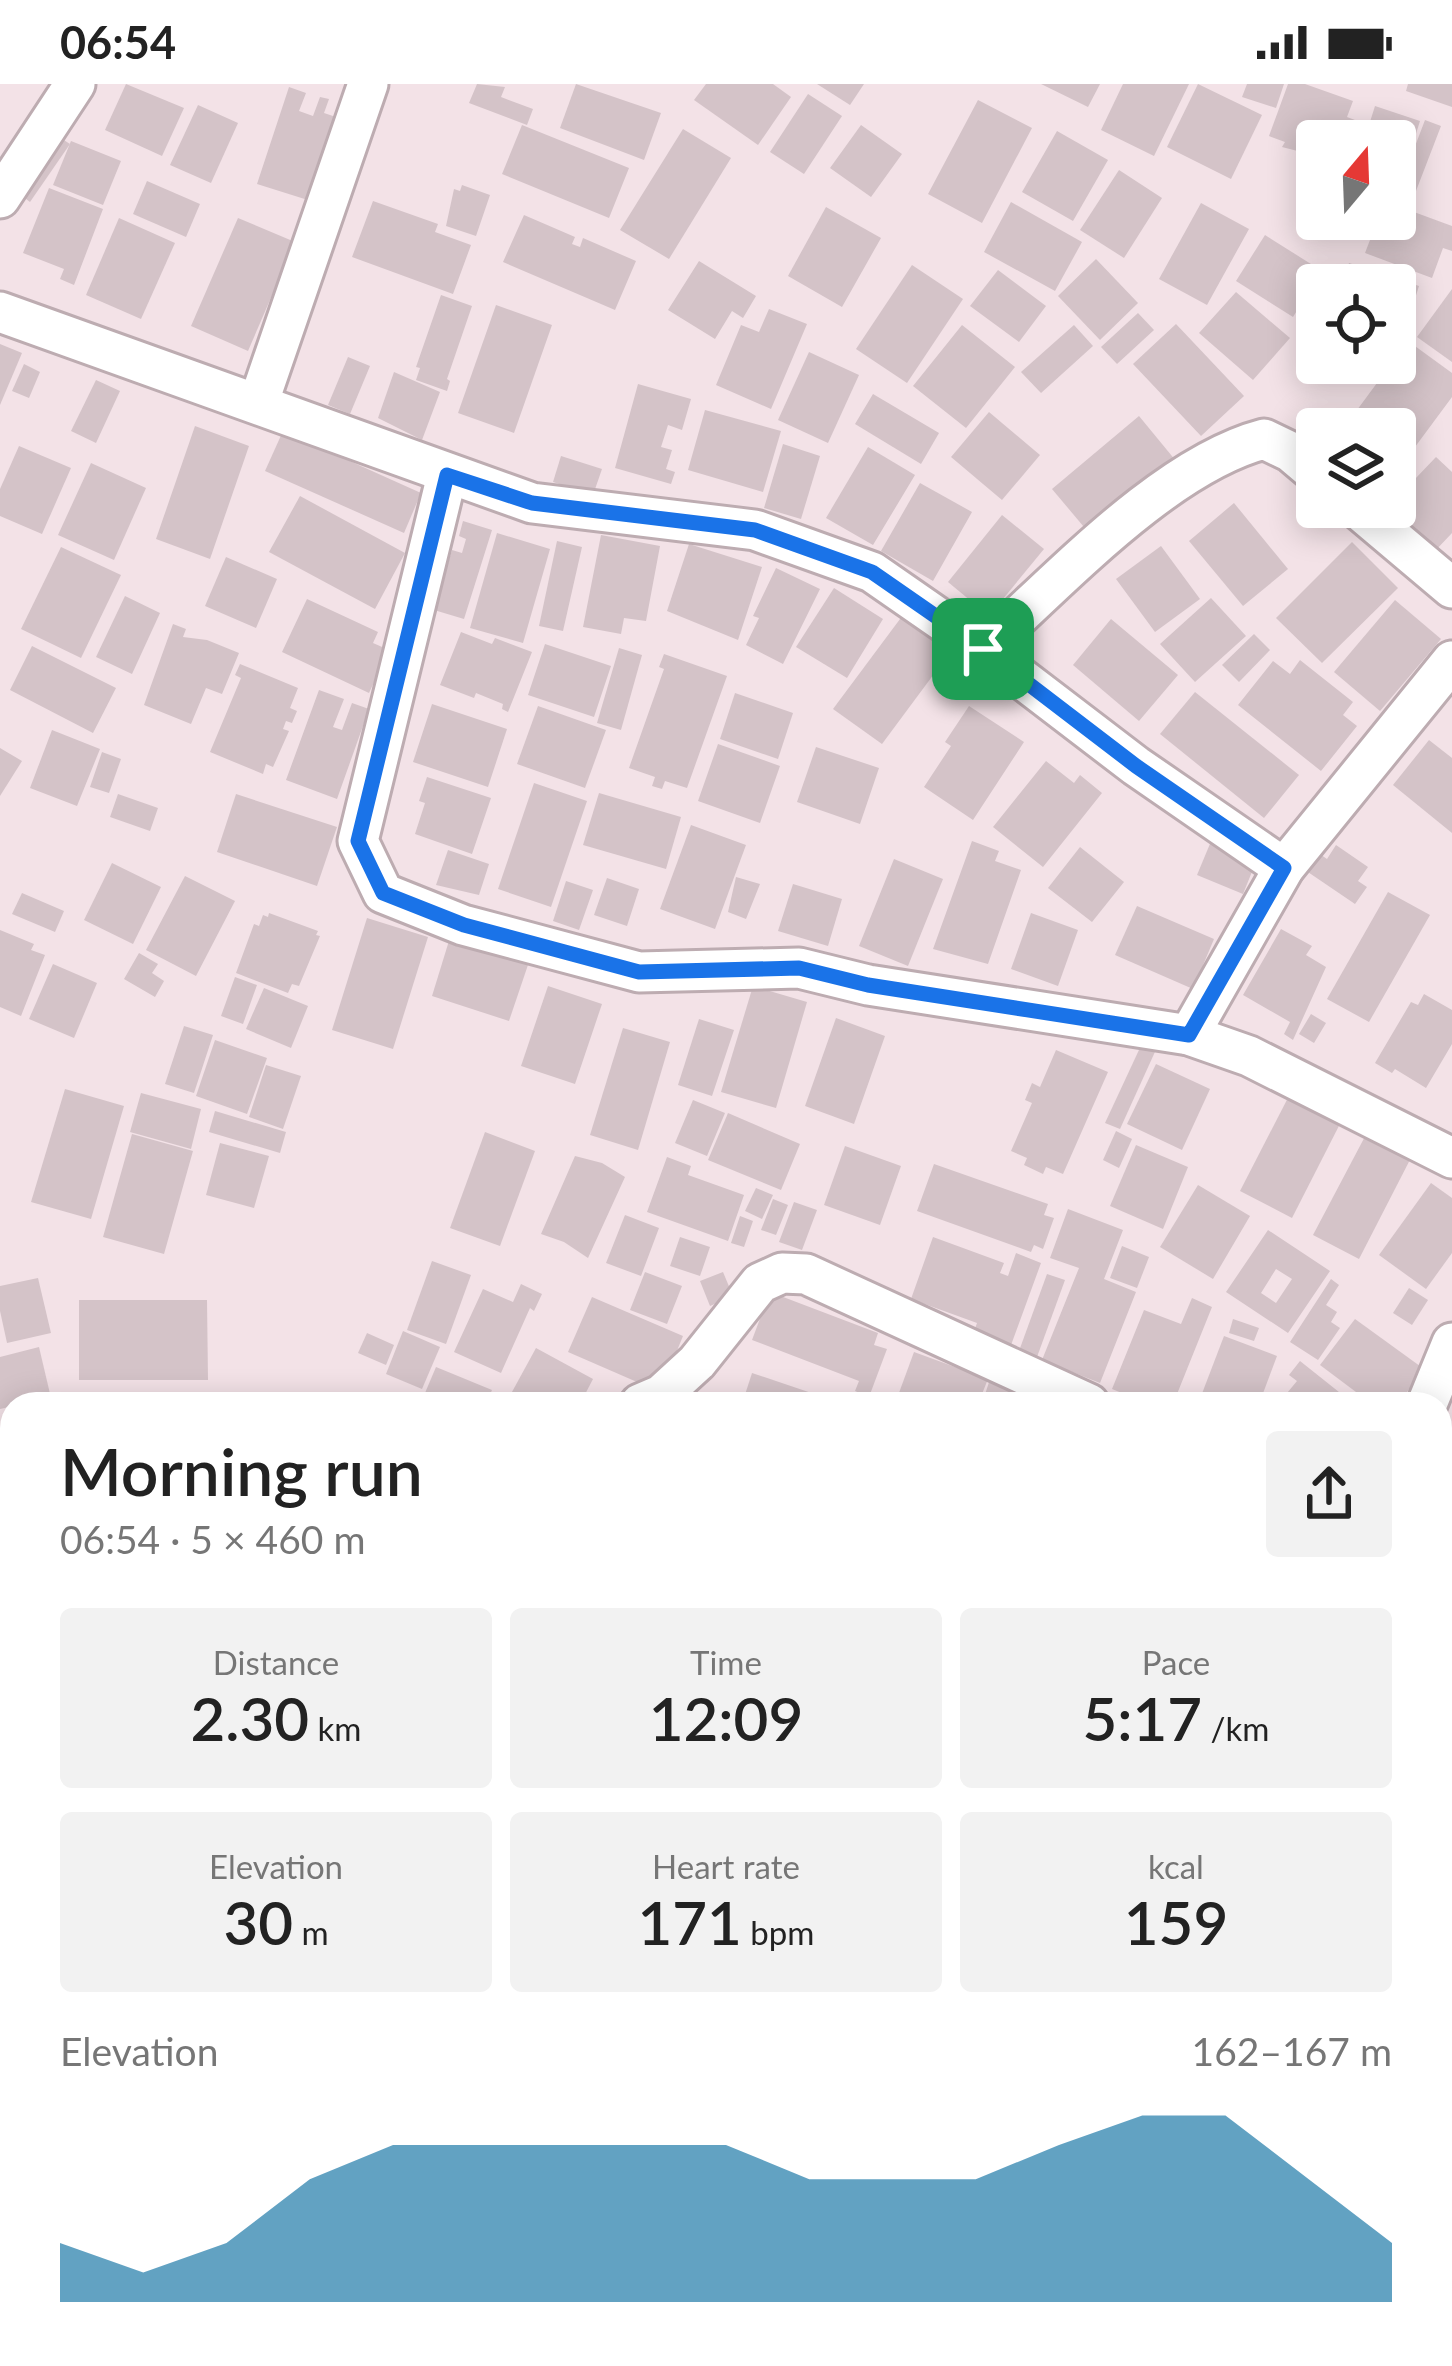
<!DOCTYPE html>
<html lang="en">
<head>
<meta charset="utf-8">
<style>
	body { margin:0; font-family:Lato,sans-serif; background:#f2f2f2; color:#222; height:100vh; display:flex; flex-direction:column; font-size:45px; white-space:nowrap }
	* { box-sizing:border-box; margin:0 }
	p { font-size:39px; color:#767676 }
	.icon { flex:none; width:66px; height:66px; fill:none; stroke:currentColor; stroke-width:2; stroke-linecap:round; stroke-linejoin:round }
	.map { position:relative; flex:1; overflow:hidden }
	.side { position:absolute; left:0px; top:1308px; width:1452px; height:975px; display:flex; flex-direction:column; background:#fff; border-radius:36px 36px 0 0; box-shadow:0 6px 30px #0003 }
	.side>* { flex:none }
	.needle { width:78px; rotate:19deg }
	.tools { position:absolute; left:1296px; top:36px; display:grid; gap:24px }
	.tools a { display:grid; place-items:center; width:120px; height:120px; border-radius:12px; background:#fff; box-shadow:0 6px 30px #0003; font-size:60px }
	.pin { position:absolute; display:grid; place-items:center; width:102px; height:102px; color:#fff; margin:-51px; border-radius:24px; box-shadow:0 6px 18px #0006 }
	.round { display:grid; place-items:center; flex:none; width:126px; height:126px; border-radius:12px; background:#f2f2f2 }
	.overview { display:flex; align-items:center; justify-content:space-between; height:204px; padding:0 60px }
	h1 { font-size:66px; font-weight:600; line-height:90px }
	.metrics { display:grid; grid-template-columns:repeat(3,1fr); gap:18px; height:204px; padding:12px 60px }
	.metrics div { display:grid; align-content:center; border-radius:12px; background:#f2f2f2; text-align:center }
	.metrics b { font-size:60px; font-weight:600 }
	.metrics small { font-size:33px; font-weight:400 }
	.metrics p { font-size:33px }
	.chart { height:336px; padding:24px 60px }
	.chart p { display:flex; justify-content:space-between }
	.chart svg { width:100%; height:216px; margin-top:12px; fill:#217ba9; opacity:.7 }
	.status { display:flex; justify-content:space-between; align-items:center; height:84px; padding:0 60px; background:#fff; direction:ltr }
	.status svg { height:33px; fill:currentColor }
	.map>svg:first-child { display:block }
	.building { fill:#d4c3c8; fill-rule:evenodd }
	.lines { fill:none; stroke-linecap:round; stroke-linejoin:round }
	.minor-casing { stroke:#bdacb1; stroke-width:45 }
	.minor { stroke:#fff; stroke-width:39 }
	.route-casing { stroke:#fff; stroke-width:24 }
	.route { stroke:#1a73e8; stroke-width:15 }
</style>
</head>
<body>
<div class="status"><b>06:54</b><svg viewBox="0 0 49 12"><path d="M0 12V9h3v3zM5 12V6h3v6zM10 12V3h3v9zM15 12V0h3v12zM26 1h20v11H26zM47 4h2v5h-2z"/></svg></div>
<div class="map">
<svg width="1452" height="2282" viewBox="0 0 1452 2282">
	<rect width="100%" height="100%" fill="#f3e2e7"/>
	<g class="building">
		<path d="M126,0l58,24 -22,48 -57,-26z"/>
		<path d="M477,0l28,3 -4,10 32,12 -6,16 -58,-22z"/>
		<path d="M576,0l85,29 -17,47 -84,-32z"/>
		<path d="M706,0h67l18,13 -33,48 -64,-45z"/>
		<path d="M817,0h47l-14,21z"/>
		<path d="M1041,0h59l-12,23z"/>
		<path d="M1123,0h66l-35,72 -53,-26z"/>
		<path d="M1198,0l64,31 -31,64 -64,-32z"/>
		<path d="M1247,0h37l-8,24 -34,-11z"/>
		<path d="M1288,0h17l48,17 -6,16 8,3 -8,21h-30v15l-35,-9 3,-5 -16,-6z"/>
		<path d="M1408,0h44v23l-46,-16z"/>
		<path d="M289,3l17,6 -7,18 14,5 7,-19 9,2 -5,14 15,5 -28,83 -54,-17z"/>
		<path d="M808,10l34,22 -38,58 -34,-22z"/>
		<path d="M978,16l54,28 -50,95 -54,-29z"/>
		<path d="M198,21l40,18 -27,60 -41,-18z"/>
		<path d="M1375,22l45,15 -22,70 27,-71 16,6 -30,78 -16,-6v-57h-41l7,-19 8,3z"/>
		<path d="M522,41l107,43 -20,50 -107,-44z"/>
		<path d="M861,41l41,29 -31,43 -41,-29z"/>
		<path d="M683,45l48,29 -62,101 -49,-29z"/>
		<path d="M1057,47l51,29 -35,61 -51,-29z"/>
		<path d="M56,51l14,9 -40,58 -13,-10z"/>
		<path d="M71,57l50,20 -18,44 -50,-20z"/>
		<path d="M1119,86l43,28 -38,60 -44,-28z"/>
		<path d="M147,97l53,23 -14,33 -53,-23z"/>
		<path d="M462,101l28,10 -14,41 -30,-10 8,-37 6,2z"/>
		<path d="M49,104l54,21 -29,76 -14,-6 4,-10 -41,-16z"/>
		<path d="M373,117l65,23 -3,8 36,13 -18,49 -101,-37z"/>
		<path d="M1011,118l71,40 -27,49 -71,-39z"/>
		<path d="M1201,119l48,26 -42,76 -48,-26z"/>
		<path d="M1395,121l57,21v25l-9,-3 -11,30 -67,-25 13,-34h17z"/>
		<path d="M826,123l55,31 -39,69 -54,-31z"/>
		<path d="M524,131l51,22 -3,7 8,3 3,-9 53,23 -21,49 -112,-48z"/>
		<path d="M119,134l56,25 -34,76 -55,-24z"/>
		<path d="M238,134l57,24 -47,109 -57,-25z"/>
		<path d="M1265,151l57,36 -29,46 -57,-36z"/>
		<path d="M1096,175l42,44 -38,37 -42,-44z"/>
		<path d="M699,177l57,35 -13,22 -11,-7 -17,28 -47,-29z"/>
		<path d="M1349,179l70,23 -13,41 -7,-3 -4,10v-49h-53z"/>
		<path d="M912,181l51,34 -56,84 -51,-34z"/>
		<path d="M998,186l48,36 -27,36 -49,-36z"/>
		<path d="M1452,205v73l-35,-25z"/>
		<path d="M1236,208l54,46 -37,42 -54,-47z"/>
		<path d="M441,211l31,11 -25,73 3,2 -3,10 -31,-11 4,-12 -4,-1z"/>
		<path d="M496,221l56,20 -38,108 -56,-20z"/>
		<path d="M769,225l38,15 -36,85 -55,-24 25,-60 18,7z"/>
		<path d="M1138,229l16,17 -37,34 -16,-17z"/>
		<path d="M1176,240l68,72 -43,40 -68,-72z"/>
		<path d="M962,241l53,42 -49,61 -53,-42z"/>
		<path d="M1074,241l19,21 -52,47 -20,-21z"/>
		<path d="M1408,257l44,32v24l-57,77v-45h-52z"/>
		<path d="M0,260l22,9 -22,52z"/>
		<path d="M809,268l50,23 -31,68 -50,-23z"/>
		<path d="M348,273l22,9 -20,48 -22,-9z"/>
		<path d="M24,280l16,8 -11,26 -17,-7z"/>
		<path d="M394,288l46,20 -18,48 -44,-22z"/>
		<path d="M96,296l24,11 -24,52 -25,-12z"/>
		<path d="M638,300l53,15 -9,31 -14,-5 -7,22 11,3 -6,19 9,3 -4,12 -56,-16z"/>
		<path d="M873,310l66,39 -18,31 -66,-40z"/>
		<path d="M705,326l76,21 -18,61 -75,-22z"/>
		<path d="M989,328l51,43 -38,45 -51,-43z"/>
		<path d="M1139,332l37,45 -87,72 -37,-44z"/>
		<path d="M195,342l54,20 -39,113 -54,-20z"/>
		<path d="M283,347l138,62 -17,40 -139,-62z"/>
		<path d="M783,360l37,12 -19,63 -37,-11z"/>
		<path d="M19,362l52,22 -29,66 -42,-18v-27z"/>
		<path d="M868,363l47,28 -42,70 -47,-27z"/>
		<path d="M561,372l41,13 -9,26 -40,-13z"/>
		<path d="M1436,373l16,15v61l-18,19 -48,-45h9v-7z"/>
		<path d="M91,379l55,25 -32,72 -56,-25z"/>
		<path d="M920,399l52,29 -39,69 -52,-30z"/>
		<path d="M300,412l105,57 -30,56 -106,-57z"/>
		<path d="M1234,419l54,66 -45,37 -54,-65z"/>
		<path d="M1002,431l42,34 -55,67 -41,-34z"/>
		<path d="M463,437l29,9 -28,89 -30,-9 18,-60 10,3 4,-14 -7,-3z"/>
		<path d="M497,449l53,16 -27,94 -53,-15z"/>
		<path d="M601,451l59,11 -14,75 -22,-3 -3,16 -38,-7z"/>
		<path d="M557,457l25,6 -19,84 -24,-5z"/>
		<path d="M1352,458l46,46 -76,75 -46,-45z"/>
		<path d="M689,460l73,23 -24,73 -71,-29z"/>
		<path d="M1161,462l39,53 -45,33 -39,-53z"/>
		<path d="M61,463l60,28 -40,83 -60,-29z"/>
		<path d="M226,473l51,22 -21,49 -51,-22z"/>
		<path d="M776,484l44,21 -37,75 -37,-19 13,-27 -6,-2z"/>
		<path d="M834,504l49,31 -36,59 -51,-31z"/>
		<path d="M125,512l35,17 -28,61 -36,-17z"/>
		<path d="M1211,514l35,38 -51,46 -35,-38z"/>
		<path d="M307,515l71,33 -5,11 16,7 -20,43 -87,-41z"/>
		<path d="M1395,516l46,39 -61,72 -46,-39z"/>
		<path d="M903,531l48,36 -69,93 -49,-35z"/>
		<path d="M1111,535l67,56 -39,46 -66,-56z"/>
		<path d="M173,540l13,5 -3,8 24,3 32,13 -17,41 -16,-6 -15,36 -47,-19z"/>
		<path d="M461,548l31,12 3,-6 37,14 -24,60 -6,-3 1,-5 -27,-11 -2,5 -34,-13z"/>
		<path d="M1254,550l16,16 -31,32 -17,-17z"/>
		<path d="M545,560l66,22 -17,51 -66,-22z"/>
		<path d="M32,562l84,42 -23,45 -83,-43z"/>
		<path d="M619,564l23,7 -21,75 -24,-7z"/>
		<path d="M664,570l63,22 -40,112 -22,-7 -3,8 -10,-3 3,-9 -26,-9 35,-99 -5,-2z"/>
		<path d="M1300,576l53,42 -10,13 14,11 -36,45 -83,-66 35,-44 17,13z"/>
		<path d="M240,580l58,24 -8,20 7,3 -5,12 -6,-2 -3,8 6,2 -16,36 -7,-3 -3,10 -53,-22 31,-74 -6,-3z"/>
		<path d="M319,606l25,9 -11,28 9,3 10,-27 17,6 -32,90 -51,-19z"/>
		<path d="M1195,608l104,83 -35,43 -104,-84z"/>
		<path d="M735,609l58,20 -15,46 -58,-20z"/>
		<path d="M432,620l75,25 -19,58 -75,-25z"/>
		<path d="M538,622l68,24 -21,58 -68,-24z"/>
		<path d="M969,622l55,36 -51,78 -49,-33 27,-41 -6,-4z"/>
		<path d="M52,646l48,19 -23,57 -47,-18z"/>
		<path d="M1429,656l23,18v75l-59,-48z"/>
		<path d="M718,660l62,22 -20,57 -62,-22z"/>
		<path d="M816,663l63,21 -19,56 -63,-22z"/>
		<path d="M0,664l22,13 -22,35z"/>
		<path d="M102,668l19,7 -12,34 -19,-6z"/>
		<path d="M1046,677l28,22 6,-8 22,18 -59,74 -50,-40z"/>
		<path d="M427,693l64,21 -19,56 -57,-20 10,-31 -6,-2z"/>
		<path d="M534,699l53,18 -36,106 -53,-18z"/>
		<path d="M599,709l82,24 -15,52 -83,-24z"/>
		<path d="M118,710l40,14 -8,23 -40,-14z"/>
		<path d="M236,710l101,33 -20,59 -100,-34z"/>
		<path d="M691,741l55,20 -31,84 -55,-20z"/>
		<path d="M1212,755l46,18 -15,37 -46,-19z"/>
		<path d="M972,757l27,10 -4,10 26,9 -33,94 -55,-15z"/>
		<path d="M1336,761l32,22 -10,14 9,6 -12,17 -53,-36 12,-18 13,9z"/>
		<path d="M1080,763l44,35 -32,40 -44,-34z"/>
		<path d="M448,766l41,14 -10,31 -43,-10z"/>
		<path d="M894,775l49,20 -35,87 -49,-20z"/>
		<path d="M112,779l49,24 -28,57 -49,-24z"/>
		<path d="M185,792l50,25 -39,75 -50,-26z"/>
		<path d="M736,793l24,7 -14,35 -18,-7z"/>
		<path d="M607,794l32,11 -12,37 -33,-11z"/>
		<path d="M566,797l27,9 -14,40 -26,-9z"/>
		<path d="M793,800l49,15 -14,47 -50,-15z"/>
		<path d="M1388,808l42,23 -61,107 -42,-23z"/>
		<path d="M22,809l42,18 -9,21 -43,-18z"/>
		<path d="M1137,822l77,33 -21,50 -78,-34z"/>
		<path d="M269,829l49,18 -2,4 4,1 -21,50 -7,-2 -4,9 -52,-20 18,-49 5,2 4,-11 5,2z"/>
		<path d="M1031,829l47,17 -20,56 -47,-17z"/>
		<path d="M367,834l61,19 -35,112 -61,-19z"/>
		<path d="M1281,845l31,17 -6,9 20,12 -33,73 -9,-6 6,-12 -47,-27z"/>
		<path d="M0,846l34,14 -3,6 14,5 -24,61 -21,-9z"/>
		<path d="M452,847l79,25 -22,65 -77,-25z"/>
		<path d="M139,869l19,11 -6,9 12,8 -9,16 -31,-18z"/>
		<path d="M53,880l44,19 -23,55 -45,-19z"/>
		<path d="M235,893l22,8 -14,39 -22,-8z"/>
		<path d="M548,902l54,18 -27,80 -54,-18z"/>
		<path d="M753,902l54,16 -31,106 -55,-16z"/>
		<path d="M264,904l44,18 -17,42 -45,-19z"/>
		<path d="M1424,910l28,16v34l-26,44 -31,-19 -3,4 -17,-10 36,-61 7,3z"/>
		<path d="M1311,930l15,9 -12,20 -15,-9z"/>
		<path d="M836,934l49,18 -31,88 -49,-18z"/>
		<path d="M699,935l35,11 -22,66 -34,-11z"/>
		<path d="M184,942l29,9 -19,58 -29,-9z"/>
		<path d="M623,944l47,14 -32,108 -48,-15z"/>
		<path d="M1145,953l14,6 -39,86 -15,-6z"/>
		<path d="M215,956l52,18 -20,56 -51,-18z"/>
		<path d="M1056,966l52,22 -45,102 -17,-7 -3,7 -19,-9 3,-7 -16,-7 21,-48 -7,-3 7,-17 8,4z"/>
		<path d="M1156,980l54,25 -28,61 -55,-26z"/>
		<path d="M266,981l35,11 -18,53 -34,-12z"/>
		<path d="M65,1005l59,17 -33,113 -60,-17z"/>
		<path d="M1292,1006l52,26 -52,102 -52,-27z"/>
		<path d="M141,1009l60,16 -10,40 -61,-17z"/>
		<path d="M693,1016l32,13 -18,43 -32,-13z"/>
		<path d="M215,1027l71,21 -6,21 -71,-21z"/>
		<path d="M728,1029l72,31 -19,46 -73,-30z"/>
		<path d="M1370,1043l45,23 -56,109 -46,-24z"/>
		<path d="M1116,1047l16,8 -13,29 -16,-8z"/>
		<path d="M485,1048l50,19 -35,95 -50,-18z"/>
		<path d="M132,1050l61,17 -29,103 -61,-17z"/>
		<path d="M220,1059l49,13 -15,52 -48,-13z"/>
		<path d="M1136,1061l52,22 -25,62 -53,-23z"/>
		<path d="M845,1062l56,20 -21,59 -56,-20z"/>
		<path d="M575,1072l27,7 23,14 -37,81 -24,-16 -23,-8z"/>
		<path d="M667,1073l24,9 -3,9 56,20 -16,46 -81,-29z"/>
		<path d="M934,1080l114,40 -4,11 10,3 -11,31 -9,-4 -3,7 -114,-41z"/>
		<path d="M1431,1099l21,15v55l-26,36 -47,-34z"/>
		<path d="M1198,1101l52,31 -37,63 -53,-32z"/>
		<path d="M756,1104l17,7 -11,24 -17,-8z"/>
		<path d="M773,1115l15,6 -12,30 -15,-5z"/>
		<path d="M794,1118l23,8 -15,40 -23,-8z"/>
		<path d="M1068,1125l55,21 -19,49 32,13 -36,91 -58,-23 37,-92 -29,-10z"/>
		<path d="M625,1131l34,13 -18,48 -35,-13z"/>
		<path d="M740,1132l13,5 -9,26 -13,-4z"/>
		<path d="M1268,1146l62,41 -42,62 -62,-41zM1276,1185l16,10 -16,24 -15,-10z"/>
		<path d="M680,1153l30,10 -10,29 -30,-10z"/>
		<path d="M933,1153l71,26 -4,10 8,3 8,-23 25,10 -34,93 -37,-13 7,-20 -66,-24z"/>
		<path d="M1122,1162l27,11 -12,31 -27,-10z"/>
		<path d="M432,1177l39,14 -25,69 -39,-14z"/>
		<path d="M645,1188l37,14 -15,38 -37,-14z"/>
		<path d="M723,1188l10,24 -23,10 -10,-25z"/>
		<path d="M1047,1190l18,6 -28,77 -18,-6z"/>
		<path d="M38,1194l13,55 -44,10 -7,-32v-25z"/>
		<path d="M1331,1195l8,6 -13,20 11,7 -6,10 9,6 -22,32 -28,-18z"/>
		<path d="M521,1200l21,10 -8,17 -4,-3 -29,65 -47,-21 29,-63 30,13z"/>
		<path d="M1409,1204l19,12 -16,25 -19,-12z"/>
		<path d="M770,1208l108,41 -4,12 13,4 -18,48 -14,-6 4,-10 -107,-41z"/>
		<path d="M592,1213l91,39 -23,56 -92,-40z"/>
		<path d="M1192,1214l20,9 -39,97h-24l-37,-15 32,-79 37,14z"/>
		<path d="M79,1216h128l1,80h-129z"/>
		<path d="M1233,1235l26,9 -5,13 -25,-8z"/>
		<path d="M1355,1235l69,50 -26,35h-26l-52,-39z"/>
		<path d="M403,1247l37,16 -18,42 -36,-15z"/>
		<path d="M367,1249l27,12 -8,20 -28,-12z"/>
		<path d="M1224,1252l53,20 -18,48h-61z"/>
		<path d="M39,1263l12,51 -51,11v-52z"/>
		<path d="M536,1264l57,31 -13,25 -73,-3z"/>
		<path d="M914,1268l74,27 -10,25 -82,-3z"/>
		<path d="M1300,1277l54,43h-76l19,-23 -8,-6z"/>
		<path d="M436,1283l56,23 -6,14h-35l-26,-11z"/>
		<path d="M752,1289l89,30v1h-99z"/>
		<path d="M989,1298l31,11 -4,11h-34z"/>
		<path d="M1440,1373l12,6v47l-12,-6z"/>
		<path d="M12,1535v56h-12v-55z"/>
		<path d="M1452,1569v80l-12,-4v-43z"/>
		<path d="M0,1767l12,3v99l-12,-3z"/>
		<path d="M1440,1815l12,4v56l-12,-5z"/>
		<path d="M0,1903l12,4v28l-11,39z"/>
		<path d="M1440,1959l12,4v57l-12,-3z"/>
		<path d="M1440,2031l12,3v65l-12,-3z"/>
		<path d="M0,2095l12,5 -4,17 4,2v33l-12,-4z"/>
		<path d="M0,2205l12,5v52l-5,11 -7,-3z"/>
		<path d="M26,2271h48l-4,11h-41l-6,-3z"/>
		<path d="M135,2271h26l27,11h-58z"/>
		<path d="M253,2271h63l-4,11h-63z"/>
		<path d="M325,2271h60l-4,11h-59z"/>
		<path d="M393,2271h61l-3,11h-49l-11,-2z"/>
		<path d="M636,2271l111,3 13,-3 -3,11h-123z"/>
		<path d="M966,2271h64l-1,11h-64z"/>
		<path d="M1135,2271h78l-4,11h-45z"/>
		<path d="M1240,2271h66l-4,11h-65z"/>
		<path d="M1324,2271h68l-4,11h-67z"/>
	</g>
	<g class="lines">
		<defs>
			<g id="minor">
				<path d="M0,114l75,-114"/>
				<path d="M0,228l532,191 223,27 117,42 111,77 153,117 148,102"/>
				<path d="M258,320l110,-320"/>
				<path d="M447,391l-89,366 25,52 80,32 176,47 160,-4 69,17 321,50 60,21 203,102"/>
				<path d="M1356,423l96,81"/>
				<path d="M983,565c76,-68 182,-184 281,-210l27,13 26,22"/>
				<path d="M1189,951l95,-167 168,-207"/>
				<path d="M640,1320l21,-9 36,-33 63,-79 22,-10 24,1 283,130"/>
				<path d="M1427,1320l25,-61"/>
				<path d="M1440,1692l12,4"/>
				<path d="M1440,2199l12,-20"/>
				<path d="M100,2282l5,-11"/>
				<path d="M474,2282l2,-11"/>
				<path d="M589,2282l1,-11"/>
				<path d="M923,2282v-11"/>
				<path d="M1412,2282l3,-11"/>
			</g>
		</defs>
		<use href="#minor" class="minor-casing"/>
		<use href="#minor" class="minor"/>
	</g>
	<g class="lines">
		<defs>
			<path id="route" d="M447,391l85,28 223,27 117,42 111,77 153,117 148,102 -95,167 -321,-50 -69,-17 -160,4 -175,-47 -81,-32 -25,-52z"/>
		</defs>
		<use href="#route" class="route-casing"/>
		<use href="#route" class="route"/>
	</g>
</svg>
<div class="tools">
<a><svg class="needle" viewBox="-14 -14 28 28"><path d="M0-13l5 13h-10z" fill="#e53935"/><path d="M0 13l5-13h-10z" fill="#767676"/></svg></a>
<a><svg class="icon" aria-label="locate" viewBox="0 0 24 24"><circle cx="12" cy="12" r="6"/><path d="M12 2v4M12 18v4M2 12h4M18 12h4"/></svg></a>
<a><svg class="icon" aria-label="layers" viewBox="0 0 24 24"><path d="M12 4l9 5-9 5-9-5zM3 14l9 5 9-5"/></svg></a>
</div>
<div class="pin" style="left:983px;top:565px;background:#1e9e55"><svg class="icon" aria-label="arrive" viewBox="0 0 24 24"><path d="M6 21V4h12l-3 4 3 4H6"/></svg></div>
<section class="side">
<div class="overview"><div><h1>Morning run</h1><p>06:54 · 5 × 460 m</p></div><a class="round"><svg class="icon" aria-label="share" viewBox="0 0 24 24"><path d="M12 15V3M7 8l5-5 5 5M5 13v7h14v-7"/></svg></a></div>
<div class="metrics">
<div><p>Distance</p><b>2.30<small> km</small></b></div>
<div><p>Time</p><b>12:09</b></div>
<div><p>Pace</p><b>5:17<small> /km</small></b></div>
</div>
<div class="metrics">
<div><p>Elevation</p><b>30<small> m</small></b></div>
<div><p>Heart rate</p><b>171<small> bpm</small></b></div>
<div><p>kcal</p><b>159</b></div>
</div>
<div class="chart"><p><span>Elevation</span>162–167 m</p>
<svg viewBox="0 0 160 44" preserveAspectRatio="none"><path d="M0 44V32L10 38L20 32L30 19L40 12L50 12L60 12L70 12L80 12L90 19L100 19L110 19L120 12L130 6L140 6L150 19L160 32V44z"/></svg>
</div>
</section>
</div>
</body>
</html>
